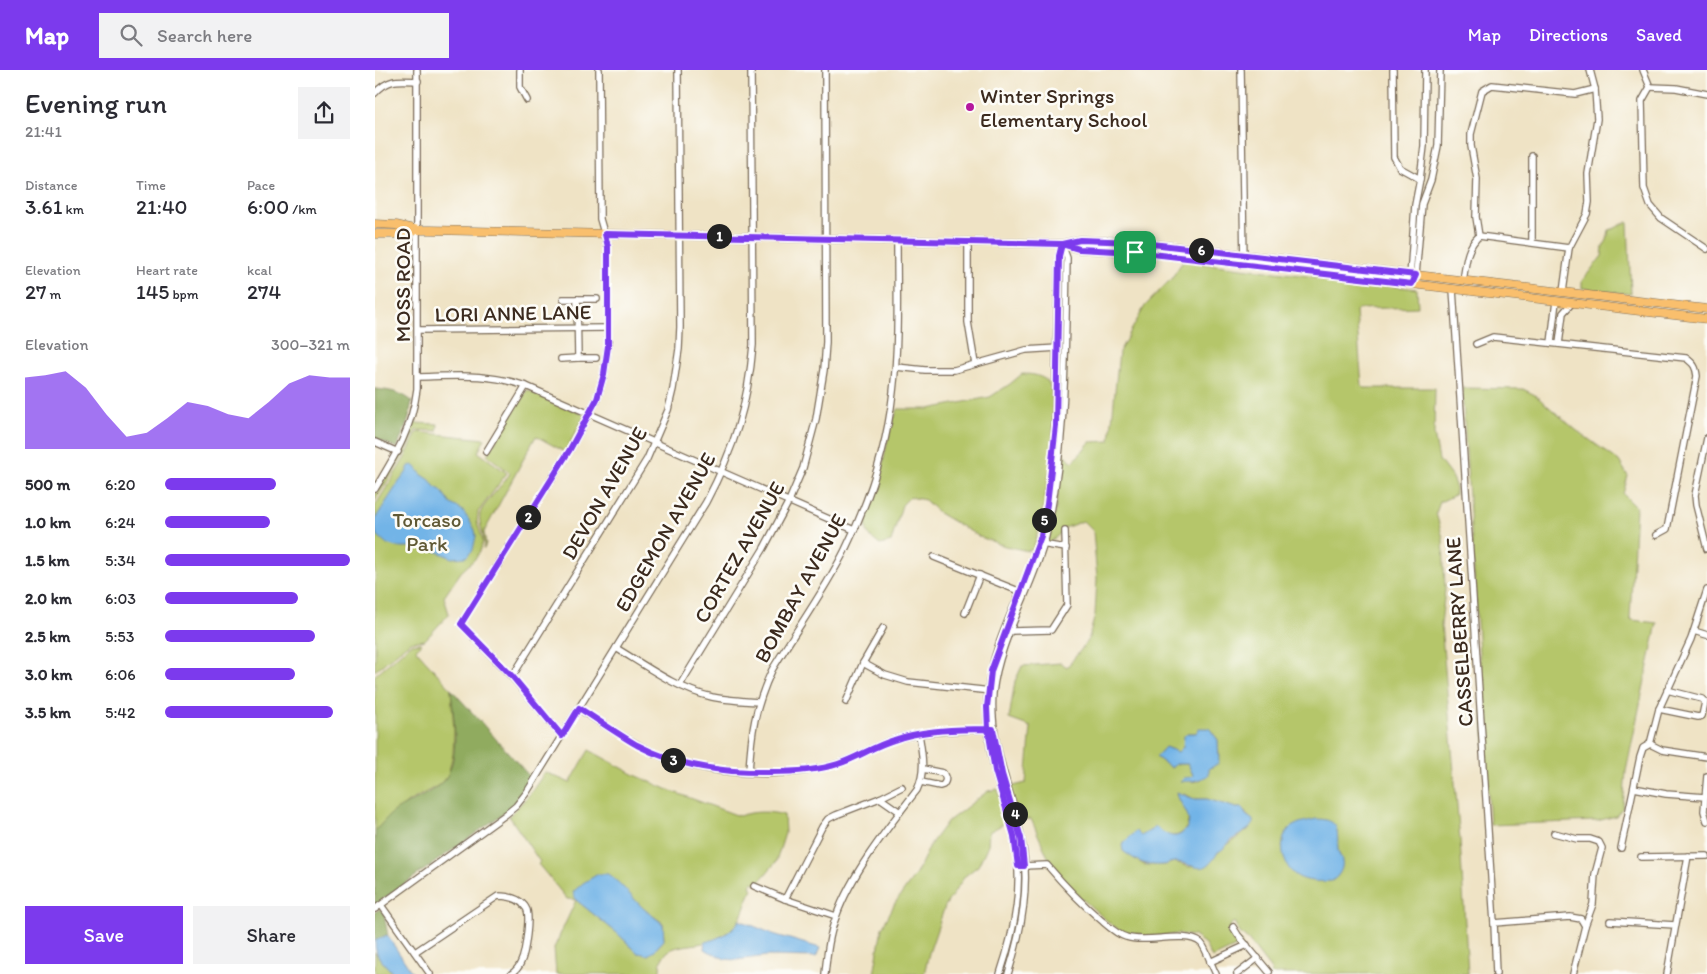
<!DOCTYPE html>
<html lang="en">
<head>
<meta charset="utf-8">
<style>
	body { margin:0; font-family:Itim,sans-serif; background:#f2f2f3; color:#2b2b33; height:100vh; display:flex; flex-direction:column; font-size:19px; white-space:nowrap }
	* { box-sizing:border-box; margin:0 }
	p { font-size:16px; color:#7c7c81 }
	.icon { flex:none; width:28px; height:28px; fill:none; stroke:currentColor; stroke-width:2; stroke-linecap:round; stroke-linejoin:round }
	.map { position:relative; flex:1; overflow:hidden }
	.drawer { display:flex; flex-direction:column; background:#fff; width:375px }
	.drawer>* { flex:none }
	.pin { position:absolute; display:grid; place-items:center; width:42px; height:42px; color:#fff; margin:-21px; border-radius:10px; box-shadow:0 2px 8px #0006 }
	.km { position:absolute; width:25px; height:25px; margin:-12px; border-radius:50%; background:#222; color:#fff; font-size:14px; line-height:25px; text-align:center }
	.round { display:grid; place-items:center; flex:none; width:52px; height:52px; border-radius:0px; background:#f2f2f3 }
	.summary { display:flex; align-items:center; justify-content:space-between; height:85px; padding:0 25px }
	h1 { font-size:28px; font-weight:600; line-height:38px }
	.stats { display:grid; grid-template-columns:repeat(3,1fr); gap:8px; height:85px; padding:5px 25px }
	.stats div { display:grid; align-content:center }
	.stats b { font-size:21px; font-weight:600 }
	.stats small { font-size:14px; font-weight:400 }
	.stats p { font-size:14px }
	.chart { height:140px; padding:10px 25px }
	.chart p { display:flex; justify-content:space-between }
	.chart svg { width:100%; height:90px; margin-top:5px; fill:#7c3aed; opacity:.7 }
	.primary-button { display:flex; gap:10px; margin-top:auto; padding:10px 25px }
	.primary-button a { flex:1; height:58px; border-radius:0px; background:#7c3aed; color:#fff; font-size:20px; font-weight:600; line-height:58px; text-align:center }
	.primary-button a+a { background:#f2f2f3; color:#2b2b33 }
	ul { padding:0 25px; list-style:none; font-size:16px }
	li { display:grid; grid-template-columns:80px 60px 1fr; align-items:center; height:38px }
	li i { height:12px; border-radius:6px; background:#7c3aed }
	header { display:flex; align-items:center; gap:30px; box-sizing:border-box; height:70px; padding:0 25px; background:#7c3aed; color:#fff }
	header strong { font-size:24px }
	nav { display:flex; gap:28px; margin-inline-start:auto; font-size:18px }
	.search { width:350px; height:45px; background:#f2f2f3; display:flex; align-items:center; gap:12px; box-sizing:border-box; padding:0 18px; border-radius:0px; color:#7c7c81; font-size:19px }
	main { display:flex; flex:1; min-height:0 }
	.map>svg:first-child { display:block }
	.green { fill:#b5c66a; stroke:#787844; fill-rule:evenodd }
	.forest { fill:#90ab5e; stroke:#666a3e }
	.water { fill:#72b4e7; stroke:#566f82 }
	.lines { fill:none; stroke-linecap:round; stroke-linejoin:round }
	.minor-casing { stroke:#7a6b58; stroke-width:8 }
	.major-casing { stroke:#7a6b58; stroke-width:9 }
	.minor { stroke:#fff; stroke-width:5.5 }
	.major { stroke:#f9bf6d; stroke-width:8 }
	.route-casing { stroke:#fff; stroke-width:10 }
	.route { stroke:#7c3aed; stroke-width:6 }
	.poi-dot { fill:#b5179e; stroke:#fdfcf7; stroke-width:2 }
	.labels { text-anchor:middle; dominant-baseline:central; stroke-width:5; stroke-linejoin:round; paint-order:stroke }
	.poi-label { font-size:21px; fill:#3b2a1e; stroke:#fdfcf7; text-anchor:start }
	.street-label { font-size:21px; fill:#3b2a1e; stroke:#fdfcf7 }
	.park-label { font-size:21px; fill:#605935; stroke:#fdfcf7 }
</style>
</head>
<body>
<header>
<strong>Map</strong>
<div class="search"><svg class="icon" aria-label="search" viewBox="0 0 24 24"><circle cx="10" cy="10" r="6"/><path d="M15 15l6 6"/></svg>Search here</div>
<nav><a>Map</a><a>Directions</a><a>Saved</a></nav>
</header>
<main>
<section class="drawer">
<div class="summary"><div><h1>Evening run</h1><p>21:41</p></div><a class="round"><svg class="icon" aria-label="share" viewBox="0 0 24 24"><path d="M12 15V3M7 8l5-5 5 5M5 13v7h14v-7"/></svg></a></div>
<div class="stats">
<div><p>Distance</p><b>3.61<small> km</small></b></div>
<div><p>Time</p><b>21:40</b></div>
<div><p>Pace</p><b>6:00<small> /km</small></b></div>
</div>
<div class="stats">
<div><p>Elevation</p><b>27<small> m</small></b></div>
<div><p>Heart rate</p><b>145<small> bpm</small></b></div>
<div><p>kcal</p><b>274</b></div>
</div>
<div class="chart"><p><span>Elevation</span>300–321 m</p>
<svg viewBox="0 0 160 44" preserveAspectRatio="none"><path d="M0 44V9L10 8L20 6L30 14L40 27L50 38L60 36L70 29L80 21L90 23L100 27L110 29L120 21L130 12L140 8L150 9L160 9V44z"/></svg>
</div>
<ul>
<li><b>500 m</b>6:20<i style="width:60%"></i></li>
<li><b>1.0 km</b>6:24<i style="width:57%"></i></li>
<li><b>1.5 km</b>5:34<i style="width:100%"></i></li>
<li><b>2.0 km</b>6:03<i style="width:72%"></i></li>
<li><b>2.5 km</b>5:53<i style="width:81%"></i></li>
<li><b>3.0 km</b>6:06<i style="width:70%"></i></li>
<li><b>3.5 km</b>5:42<i style="width:91%"></i></li>
</ul>
<div class="primary-button"><a>Save</a><a>Share</a></div>
</section>
<div class="map">
<svg width="1332" height="904" viewBox="0 0 1332 904">
	<rect width="100%" height="100%" fill="#fdfcf7"/>
	<filter id="ink" filterUnits="userSpaceOnUse"><feTurbulence type="fractalNoise" baseFrequency=".02" numOctaves="2"/><feDisplacementMap in="SourceGraphic" scale="10" xChannelSelector="R" yChannelSelector="G"/><feConvolveMatrix kernelMatrix="1 2 1 2 8 2 1 2 1" color-interpolation-filters="sRGB"/></filter>
	<filter id="wash" filterUnits="userSpaceOnUse"><feTurbulence type="fractalNoise" baseFrequency=".0096" numOctaves="4" result="noise"/><feDisplacementMap in="SourceGraphic" scale="20" xChannelSelector="R" yChannelSelector="G"/><feGaussianBlur stdDeviation="1.12" result="paint"/><feColorMatrix in="noise" values="0 0 0 0 0 0 0 0 0 0 0 0 0 0 0 0 0 1.4 0 .05"/><feComposite in="paint" operator="in"/></filter>
	<g filter="url(#wash)">
		<rect width="100%" height="100%" fill="#efe3c5"/>
		<g class="green">
			<path d="M1253,152l3,72 -49,-6v-7l20,-25 1,-9 4,-7 2,-10c7,-1 11,-6 19,-8z"/>
			<path d="M808,191l234,28 1,18 -60,2 -2,3 6,74 2,2h71l-1,46 5,26 12,16 4,9v10l-15,7 -4,11 7,25 2,52 -4,34 19,216 8,134h-198l2,-3 -23,-30 -9,-8 -6,-11 -5,4 6,11 7,7 -30,14 -8,-15 -10,-7 -15,-2 -29,3 -24,-3 -13,-8 -41,-36 -20,-24 -21,-47 -11,1 -11,-33 17,-4 5,-56 -22,-8 6,-38 7,-15 39,-3 6,4 21,-26 7,-26 2,-36 -4,-48 -10,-10 -21,8v3l-13,11h-2l9,-36 6,-54 11,9 17,-20 20,-1 9,-89 26,-46 26,-27zM838,662l5,8 1,17 -11,12v6l-10,6 -7,1v-5l2,-2 -5,-11h-12l-5,4 -15,-11 9,-10 13,5 5,-5 4,-14zM802,724h8l9,5h13l29,9h6l7,9v12c-15,12 -28,18 -40,34l-19,4 -16,-5 -9,3h-19l-5,-2 -18,-12 1,-9 21,-7 4,-4c15,2 30,12 38,-5 1,-4 2,-8 1,-12 -2,-8 -9,-12 -11,-20zM907,776l56,1v5l3,5 -16,24c-26,0 -38,-10 -43,-35z"/>
			<path d="M647,304c9,0 22,1 27,10 14,23 -6,138 -16,165l-5,2 -23,-5 -25,-9 -41,-24 -14,-13 -15,-3 -8,8 -11,37 -11,3c-7,-5 -15,-12 -14,-22 0,-7 8,-20 10,-28 8,-28 10,-62 22,-86h31l61,-12 20,-13z"/>
			<path d="M1087,318l61,1 12,6 41,35 43,31 9,15 -5,18 13,13 -6,111 2,2 25,3 -31,148 -3,36 -7,9 -19,5 -107,4z"/>
			<path d="M152,320l58,25 -20,37 -29,-16 -52,96 2,12 -2,5c2,-13 -6,-23 -4,-35 2,-9 24,-30 30,-41l-23,-18z"/>
			<path d="M38,353l25,1 -1,7 -21,-1 -12,25 -29,46v-6l24,-39z"/>
			<path d="M42,362l68,7 -7,13 29,21 -29,39 -1,10 6,19 -2,8 -5,9 -15,14 -17,25 5,17 -24,26 -15,2 -35,29v-165l31,-50z"/>
			<path d="M46,573l-5,7 35,39 3,42 -1,23 -5,21 -9,10 -31,17 -33,29v-156l36,-31z"/>
			<path d="M214,680l46,25 36,16 68,25c15,-5 30,-5 45,-1l1,18 -9,29 -19,22 -5,-2 -2,5 3,2c-8,11 -9,29 -19,38 -7,6 -17,12 -27,15 -20,6 -49,-1 -47,32h-104l-2,-26 22,-48 -9,-1 -29,-35 2,-2 -31,-46 21,-22 15,-22 25,11zM244,813l24,26 20,14 1,17 -11,12 -15,1 -21,-20 -41,-33z"/>
			<path d="M623,719l9,33 -18,10 -1,13 -10,21 -13,10 -20,30 -16,47 -5,21h-50l8,-46 13,-25 21,-29 16,-32 15,-20 41,-31z"/>
			<path d="M0,882c5,9 12,13 18,22h-18z"/>
		</g>
		<g class="forest">
			<path d="M0,319c13,1 26,3 37,12l-4,20 -11,27 -22,-10z"/>
			<path d="M76,619l81,90 -18,25 -10,9 -129,92v-74c5,-5 10,-12 16,-17 15,-13 49,-22 57,-40 12,-25 5,-58 3,-85z"/>
			<path d="M5,839l4,5 4,22 -2,-1 -11,6v-29z"/>
		</g>
		<g class="water">
			<path d="M38,395l3,2 5,7 9,6 5,7 6,3 10,14 11,6 7,10 6,10 1,6 -3,14 -7,7 -14,1 -26,-11h-30l-9,-3 -11,-10 -1,-12 2,-6 22,-34 7,-9 3,-7z"/>
			<path d="M824,658h10l9,12 1,23 -10,6v6c-9,5 -16,7 -28,6l3,-3 7,-1 2,-2 -5,-11h-12l-5,4 -15,-11 9,-10 13,5 5,-5 1,-11 3,-3h9z"/>
			<path d="M802,722l17,7h13l29,9h6l4,7 7,5v4c-6,8 -13,10 -20,15 -6,4 -8,10 -15,13 -15,28 -24,10 -44,10 -4,0 -7,3 -11,3 -18,1 -25,-3 -40,-14l-1,-6 14,-14 5,5 15,-9c7,5 16,13 25,7 19,-14 -3,-28 -4,-42z"/>
			<path d="M941,749c25,0 21,12 22,31 0,5 4,7 4,11 2,8 -4,16 -10,20 -13,1 -28,1 -38,-7 -13,-11 -17,-39 -1,-48 6,-4 15,-5 23,-7z"/>
			<path d="M223,804h10l11,9 24,25 20,16 1,16 -11,12 -5,3 -10,-2 -21,-20 -41,-33 -3,-8 10,-9z"/>
			<path d="M364,850l34,14 47,14 -4,9 -49,-1 -31,4 -11,-1 -21,-10 1,-7c12,-3 29,-10 34,-22z"/>
			<path d="M12,865l26,39h-20c-10,-14 -18,-15 -18,-33z"/>
		</g>
	</g>
	<g filter="url(#ink)">
		<g class="lines">
			<defs>
				<g id="minor">
					<path d="M145,0v17l7,13"/>
					<path d="M866,0l3,194"/>
					<path d="M1018,0l1,87 6,11 20,11"/>
					<path d="M1268,0l7,17"/>
					<path d="M1275,17l-8,14 2,87 6,17 11,13 46,31"/>
					<path d="M1275,17l26,1 31,6"/>
					<path d="M0,23c14,-15 23,-13 43,-12"/>
					<path d="M1104,166l-3,-19 1,-38 -6,-33v-12l11,-43 10,-6 83,9 20,-5"/>
					<path d="M1104,166l90,12"/>
					<path d="M593,172v80l7,42"/>
					<path d="M1157,172v-86"/>
					<path d="M1035,207l5,-72 5,-26 4,-33 1,-76"/>
					<path d="M1088,211c3,-17 3,-33 16,-45"/>
					<path d="M1037,214l4,-9 6,-71 9,-24 7,-34 2,-76"/>
					<path d="M1078,219l41,634 2,51"/>
					<path d="M1188,222l6,-44 18,-34 2,-12 -1,-28 9,-55 -2,-30 -5,-19"/>
					<path d="M202,229h20"/>
					<path d="M43,260l190,-2"/>
					<path d="M1176,273l5,-42"/>
					<path d="M1101,274l17,-7 193,21c8,6 10,9 11,18l-30,153 -11,6"/>
					<path d="M1184,274l4,-31 9,-10"/>
					<path d="M203,288h18"/>
					<path d="M186,289l17,-1 -1,-59h-14"/>
					<path d="M521,297l29,3h29l72,-20 32,-2"/>
					<path d="M43,307c40,-1 69,-4 108,9l328,144"/>
					<path d="M1332,368l-12,57 1,10 11,44"/>
					<path d="M0,372l23,10"/>
					<path d="M111,382l40,-66"/>
					<path d="M0,419c20,-33 37,-60 42,-100v-319"/>
					<path d="M666,474l25,4"/>
					<path d="M559,487l87,35"/>
					<path d="M590,543l15,-38"/>
					<path d="M636,561l40,-1 16,-25 -2,-74"/>
					<path d="M1319,561l13,4"/>
					<path d="M241,578c30,18 61,41 96,49 15,3 31,4 47,5"/>
					<path d="M488,593l22,12 23,7 83,9"/>
					<path d="M137,607l135,-218 21,-49 5,-21 6,-40 1,-22 -2,-257"/>
					<path d="M305,615l84,-137 25,-47 14,-33 13,-49 8,-49 2,-28 -1,-272"/>
					<path d="M471,632l17,-39 20,-35"/>
					<path d="M204,639c25,15 49,32 75,44 50,22 130,27 183,11 21,-6 38,-19 59,-25 31,-9 63,-8 94,-10"/>
					<path d="M1284,639l39,8 4,-1 3,-14 -3,-3 -35,-9"/>
					<path d="M187,666l-50,-59 -51,-53 108,-173 28,-52 7,-25 4,-28v-99l-8,-28 -1,-149"/>
					<path d="M1275,674l9,-35 32,-70 16,-49"/>
					<path d="M1275,674l12,6 45,7"/>
					<path d="M374,703c2,-41 6,-66 23,-103 24,-40 52,-78 73,-120 24,-49 42,-104 48,-158 6,-50 4,-101 4,-151"/>
					<path d="M1332,706l-3,35 3,10"/>
					<path d="M546,712l19,4 3,-1c4,-5 3,-7 0,-12l-20,-4"/>
					<path d="M1259,718l32,6 39,3"/>
					<path d="M505,728l20,14"/>
					<path d="M1179,763l23,6h13l9,3 3,6 -7,26 -2,30 -8,22"/>
					<path d="M1246,778l19,-91 3,-9 7,-4"/>
					<path d="M1266,787l66,-1"/>
					<path d="M648,796l24,-1c17,20 34,38 54,55 7,6 15,14 25,17 21,7 59,-7 75,6 5,5 11,24 15,31"/>
					<path d="M379,816l31,13 51,17"/>
					<path d="M410,829l37,-72 6,-8 8,-4 44,-17 22,-11"/>
					<path d="M6,835l49,69"/>
					<path d="M0,839l130,-94 11,-9 11,-14 179,-290c28,-53 42,-97 47,-157l-2,-275"/>
					<path d="M1235,851l65,4"/>
					<path d="M1119,853l76,-6 11,2 4,7 -12,48"/>
					<path d="M858,857l5,8 31,37"/>
					<path d="M40,882l83,-56c10,0 22,2 28,12 5,7 -1,46 -5,54 -2,5 -5,9 -10,12"/>
					<path d="M835,892l37,-17"/>
					<path d="M450,904c2,-19 4,-39 11,-57 15,-43 53,-91 81,-127 9,-19 5,-37 2,-56"/>
					<path d="M625,904c15,-45 24,-90 14,-138 -4,-22 -14,-43 -19,-65 -6,-25 -10,-53 -7,-79 5,-55 39,-104 53,-157 14,-56 15,-115 15,-173 1,-35 2,-71 3,-106l3,-12"/>
					<path d="M633,904c14,-45 23,-91 13,-137 -10,-49 -32,-93 -28,-144 6,-55 40,-104 53,-157 21,-91 19,-186 21,-278l-5,-14"/>
					<path d="M862,904l21,-16"/>
					<path d="M1292,904l21,-118"/>
				</g>
				<g id="major">
					<path d="M0,154l21,1 22,5h13l631,14 18,-4 55,2 572,67"/>
					<path d="M0,164h21l18,-3"/>
					<path d="M689,175l15,4 72,4 556,66"/>
				</g>
			</defs>
			<use href="#minor" class="minor-casing"/>
			<use href="#major" class="major-casing"/>
			<use href="#minor" class="minor"/>
			<use href="#major" class="major"/>
		</g>
	</g>
	<g class="lines" filter="url(#ink)">
		<defs>
			<path id="route" d="M760,182l-56,-3 -17,-5 -457,-10 3,13v99l-4,28 -7,25 -28,52 -108,173 51,52 50,60 17,-28c19,12 39,26 58,37 42,22 87,28 133,27 23,0 46,-1 68,-8 19,-6 36,-18 56,-24 30,-11 63,-10 94,-11h5l9,45 19,64 3,28h-6l-4,-30 -19,-65 -7,-42 -1,-22 4,-36 50,-135 6,-32 9,-78 3,-170 3,-12 18,-4 55,2 281,33 -4,9 -277,-32"/>
		</defs>
		<use href="#route" class="route-casing"/>
		<use href="#route" class="route"/>
	</g>
	<circle class="poi-dot" cx="595" cy="37" r="5"/>
	<g class="labels">
		<g class="poi-label">
			<text x="605" y="25">Winter Springs<tspan x="605" dy="24">Elementary School</tspan></text>
		</g>
		<g class="street-label">
			<text transform="translate(27 215) rotate(-90)">MOSS ROAD</text>
			<text transform="translate(138 243) rotate(-1)">LORI ANNE LANE</text>
			<text transform="translate(229 423) rotate(-60)">DEVON AVENUE</text>
			<text transform="translate(290 462) rotate(-60)">EDGEMON AVENUE</text>
			<text transform="translate(364 482) rotate(-60)">CORTEZ AVENUE</text>
			<text transform="translate(425 518) rotate(-61)">BOMBAY AVENUE</text>
			<text transform="translate(1084 562) rotate(-94)">CASSELBERRY LANE</text>
		</g>
		<g class="park-label">
			<text x="52" y="449">Torcaso<tspan x="52" dy="24">Park</tspan></text>
		</g>
	</g>
</svg>
<div class="pin" style="left:760px;top:182px;background:#1e9e55"><svg class="icon" aria-label="arrive" viewBox="0 0 24 24"><path d="M6 21V4h12l-3 4 3 4H6"/></svg></div>
<b class="km" style="left:344px;top:166px">1</b>
<b class="km" style="left:153px;top:447px">2</b>
<b class="km" style="left:298px;top:690px">3</b>
<b class="km" style="left:640px;top:744px">4</b>
<b class="km" style="left:669px;top:450px">5</b>
<b class="km" style="left:826px;top:180px">6</b>
</div>
</main>
</body>
</html>
